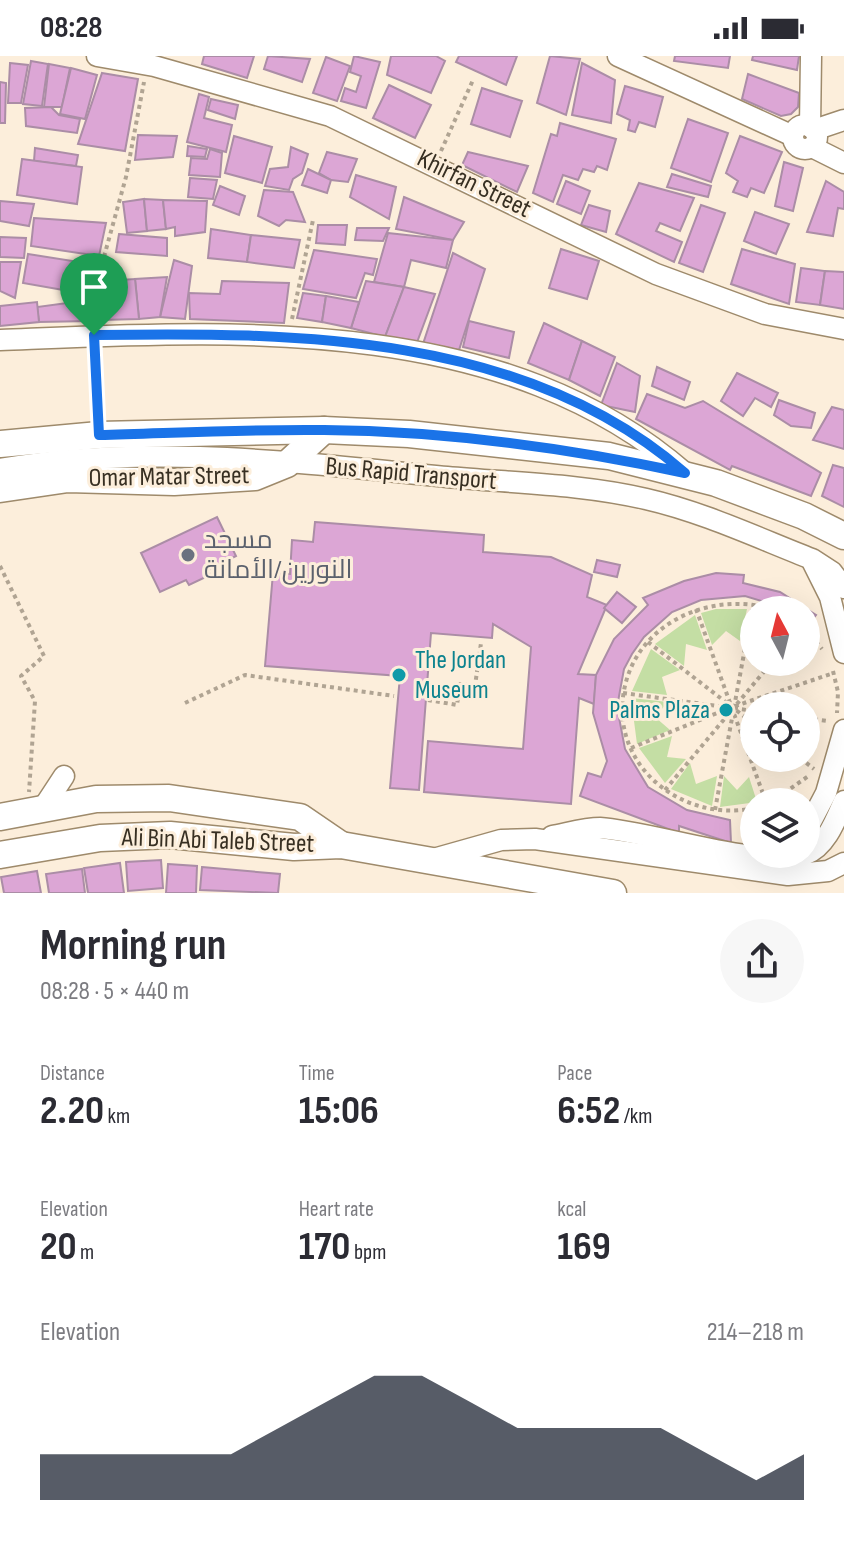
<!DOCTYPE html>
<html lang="en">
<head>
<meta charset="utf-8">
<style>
	body { margin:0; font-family:"Sofia Sans Condensed",Cairo,sans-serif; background:#f7f7f7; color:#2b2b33; height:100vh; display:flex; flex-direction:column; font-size:30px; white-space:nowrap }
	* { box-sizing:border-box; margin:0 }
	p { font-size:26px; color:#7c7c81 }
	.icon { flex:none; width:44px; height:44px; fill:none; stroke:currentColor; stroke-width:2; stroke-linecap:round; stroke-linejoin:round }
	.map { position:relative; height:837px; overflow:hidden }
	.side { display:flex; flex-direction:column; background:#fff; flex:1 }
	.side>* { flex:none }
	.needle { width:52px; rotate:353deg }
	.controls { position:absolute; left:740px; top:540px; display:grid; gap:16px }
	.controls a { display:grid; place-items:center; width:80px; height:80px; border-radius:50%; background:#fff; box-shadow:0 8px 32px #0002; font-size:40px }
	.pin { position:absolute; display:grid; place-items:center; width:68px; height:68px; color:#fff; margin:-82px -34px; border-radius:50% 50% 50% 0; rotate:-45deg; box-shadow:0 0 8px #0007 }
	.pin .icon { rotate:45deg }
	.round { display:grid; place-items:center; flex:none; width:84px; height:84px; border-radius:42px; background:#f7f7f7 }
	.headline { display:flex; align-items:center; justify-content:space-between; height:136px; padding:0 40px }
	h1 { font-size:44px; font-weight:700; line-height:60px }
	.metrics { display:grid; grid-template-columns:repeat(3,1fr); gap:12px; height:136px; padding:8px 40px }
	.metrics div { display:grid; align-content:center }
	.metrics b { font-size:40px; font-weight:700 }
	.metrics small { font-size:22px; font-weight:400 }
	.metrics p { font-size:22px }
	.chart { height:224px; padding:16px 40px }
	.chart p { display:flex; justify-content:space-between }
	.chart svg { width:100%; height:144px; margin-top:8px; fill:#111827; opacity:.7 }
	.status { display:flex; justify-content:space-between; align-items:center; height:56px; padding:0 40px; background:#fff; direction:ltr }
	.status svg { height:22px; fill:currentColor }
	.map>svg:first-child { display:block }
	.green { fill:#c4dea4 }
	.building { fill:#dca6d5; stroke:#ab8da6; stroke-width:2 }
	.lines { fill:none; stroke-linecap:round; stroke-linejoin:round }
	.minor-casing { stroke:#9e8a6b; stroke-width:23 }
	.major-casing { stroke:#9e8a6b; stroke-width:29 }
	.path { stroke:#b0a493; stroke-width:4; stroke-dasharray:4 4; stroke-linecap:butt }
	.minor { stroke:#fff; stroke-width:20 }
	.major { stroke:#fff; stroke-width:26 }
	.route-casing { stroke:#fff; stroke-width:16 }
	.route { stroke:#1a73e8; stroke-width:10 }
	.worship-dot { fill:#6b7280; stroke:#fceedb; stroke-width:3 }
	.culture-dot { fill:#0f9aa8; stroke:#fceedb; stroke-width:3 }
	.labels { text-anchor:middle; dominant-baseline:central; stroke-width:6; stroke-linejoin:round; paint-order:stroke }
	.street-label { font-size:26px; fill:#372f22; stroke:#fceedb }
	.worship-label { font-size:26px; fill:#5b616d; stroke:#fceedb; text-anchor:start }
	.culture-label { font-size:26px; fill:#0d838f; stroke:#fceedb; text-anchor:start }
</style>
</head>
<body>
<div class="status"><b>08:28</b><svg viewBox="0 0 49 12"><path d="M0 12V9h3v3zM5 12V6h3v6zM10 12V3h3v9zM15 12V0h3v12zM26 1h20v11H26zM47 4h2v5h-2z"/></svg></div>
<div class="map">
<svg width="844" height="837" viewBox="0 0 844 837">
	<rect width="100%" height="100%" fill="#fceedb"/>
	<g class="green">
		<path d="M716,553h31l-7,32 -14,-10 -14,14 -11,-32z"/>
		<path d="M695,559l12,35 -21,-6 -2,22 -29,-22z"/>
		<path d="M651,593l29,21 -18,7 5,18 -35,-4z"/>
		<path d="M631,642l37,4 -13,15 15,13 -33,14z"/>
		<path d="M672,680l-5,21 19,2 -21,24 -26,-35z"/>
		<path d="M690,707l6,21 21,-8 -5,30 -41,-17z"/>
		<path d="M724,720l13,14 12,-13 8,25 -37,5z"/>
	</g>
	<g class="building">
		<path d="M204,0h50l-7,22 -45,-14z"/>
		<path d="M268,0l42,3 -8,23 -38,-13z"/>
		<path d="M354,0l26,6 -14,46 -25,-7 4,-13 11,4 5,-16 -11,-4z"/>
		<path d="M391,0h45l9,5 -14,32 -44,-18z"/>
		<path d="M459,0h58l-11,29 -50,-23z"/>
		<path d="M550,0l30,3 -14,56 -29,-12z"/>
		<path d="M675,0h55l-2,12 -54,-7z"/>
		<path d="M753,0h46l-2,14 -45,-10z"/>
		<path d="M326,1l24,9 -13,35 -24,-8z"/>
		<path d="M31,5l17,3 -6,42 -19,-2z"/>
		<path d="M10,7l18,2 -7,38h-13z"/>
		<path d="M582,7l33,17 -4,43 -39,-8z"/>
		<path d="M49,8l21,4 -8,39h-18z"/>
		<path d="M71,12l26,7 -12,44 -25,-5z"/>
		<path d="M102,17l36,6 -13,72 -47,-7z"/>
		<path d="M748,18l51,19 -1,14 -7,7 -10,2 -39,-17z"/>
		<path d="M0,26l6,1 -1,40h-5z"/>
		<path d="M389,29l42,20 -16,33 -42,-20z"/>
		<path d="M625,30l38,11 -8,30 -16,-5 -4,10 -7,-2 2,-10 -13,-6z"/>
		<path d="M482,32l40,13 -12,36 -39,-13z"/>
		<path d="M199,38l10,3 -5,21 28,7 -6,27 -39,-10z"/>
		<path d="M211,43l27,6 -3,14 -27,-9z"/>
		<path d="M51,51l8,8 21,4 -3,14 -51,-7 -1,-18z"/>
		<path d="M688,63l40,14 -17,49 -40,-14z"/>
		<path d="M560,67l56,16 -9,31 -10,-4 -3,6 -11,-3 -5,11 -15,-5 -10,27 -20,-9 18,-59 6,2z"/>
		<path d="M138,79l39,1 -4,21 -38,3z"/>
		<path d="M234,80l38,11 -10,36 -37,-10z"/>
		<path d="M740,80l42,16 -18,41 -13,-5 -4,9 -14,-5 5,-11 -12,-8z"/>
		<path d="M188,90l19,3 -2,8 -18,-1z"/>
		<path d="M291,91l17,7 -6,19 -9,6 -4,11 -24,-4 5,-17 18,-2z"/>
		<path d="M35,92l43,7 -2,11 -42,-5z"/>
		<path d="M210,93l12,4 -2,24 -31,-2 2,-17 16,1z"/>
		<path d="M327,96l30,7 -9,23 -17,-2 -12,-7z"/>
		<path d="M468,96l60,14 -11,26 -55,-27z"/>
		<path d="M22,103l60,8 -5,37 -60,-9z"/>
		<path d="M784,106l19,6 -10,43 -18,-5z"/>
		<path d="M308,113l23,11 -4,13 -25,-8z"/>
		<path d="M672,118l39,12 -3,11 -41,-10z"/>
		<path d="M356,119l40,12 -7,32 -39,-22z"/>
		<path d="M190,122l27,2 -4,19 -25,-2z"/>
		<path d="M566,125l24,10 -9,23 -24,-10z"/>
		<path d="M826,125l18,11v17l-6,-1 -5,28 -26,-4z"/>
		<path d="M639,127l55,15 -14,33 -20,-8 -4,8 26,11 -8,20 -58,-28z"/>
		<path d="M220,130l25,10 -6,19 -26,-10z"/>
		<path d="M264,134l29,2 12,30 -19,-2 -7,6 -21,-10z"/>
		<path d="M404,141l60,25 -11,18 -57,-11z"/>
		<path d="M144,143l3,32 -20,2 -4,-31z"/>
		<path d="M144,143l19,1 3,29 -19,2z"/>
		<path d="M163,144l44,1 -2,31 -30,4v-9l-9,2z"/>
		<path d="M0,145l34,3 -5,22 -29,-5z"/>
		<path d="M589,149l21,6 -4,21 -25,-7z"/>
		<path d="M701,149l24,8 -22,59 -24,-9z"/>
		<path d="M755,156l34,12 -13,30 -32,-13z"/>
		<path d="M34,162l72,5 -7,33 -68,-10z"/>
		<path d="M318,169h29l-2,20 -29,-2z"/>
		<path d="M357,172h32l-6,13 -28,-1z"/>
		<path d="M211,173l40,6 -4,27 -39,-4z"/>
		<path d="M388,177l65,7 -7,28 -35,-8 -7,27 -30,-5z"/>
		<path d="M119,178l48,4v18l-51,-4z"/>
		<path d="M251,179l49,5 -6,28 -47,-6z"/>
		<path d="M0,181l26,1 -2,20 -24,-1z"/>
		<path d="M561,193l38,12 -12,38 -38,-11z"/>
		<path d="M742,193l53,15 -6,40 -58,-20z"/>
		<path d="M314,194l63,9 -4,16 -8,-2 -9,25 -53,-9z"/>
		<path d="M453,197l32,16 -26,81 -36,-6z"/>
		<path d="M28,198l70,11 -6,30 -69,-12z"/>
		<path d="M174,204l18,6 -7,53 -25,-2z"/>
		<path d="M0,206h21l-6,36 -15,-7z"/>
		<path d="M801,212l24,3 -5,34 -24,-3z"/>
		<path d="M825,215l19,1v37l-24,-4z"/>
		<path d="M167,221l-7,40 -21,2 -4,-40z"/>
		<path d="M135,223l4,40 -38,1 3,-39z"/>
		<path d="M222,225l67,2 -5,40 -94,-4 -1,-26 31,1z"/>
		<path d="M366,225l38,6 -19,50 -34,-9z"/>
		<path d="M404,231l31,7 -19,51 -31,-8z"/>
		<path d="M303,237l23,3 -4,26 -25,-4z"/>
		<path d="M326,240l33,6 -8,26 -29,-6z"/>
		<path d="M90,244l1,21 -52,1 -2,-15z"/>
		<path d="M37,246l2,20 -39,4v-20z"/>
		<path d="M469,265l45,11 -5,26 -46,-11z"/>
		<path d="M544,267l38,18 -13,39 -41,-17z"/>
		<path d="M582,285l33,16 -15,39 -31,-16z"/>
		<path d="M617,307l23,13 -5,36 -34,-7z"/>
		<path d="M657,311l33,15 -6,18 -32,-14z"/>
		<path d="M737,317l41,20 -7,14 -16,-9 -12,18 -22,-15z"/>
		<path d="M647,338l38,14 18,-7 118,72 -10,23 -79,-30 -2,4 -94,-51z"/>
		<path d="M779,344l36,13 -4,15 -20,-2 -17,-11z"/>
		<path d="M832,351l12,3v39l-31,-9z"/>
		<path d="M833,409l11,3v39l-22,-11z"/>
		<path d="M217,461l19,39 -28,14 2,5 -21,10 -3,-5 -26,12 -19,-39z"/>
		<path d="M315,466l169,13 -1,17 68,5 41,18 -5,22 20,8 -29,69 18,1 -2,29 -15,-6 -8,106 -147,-12 4,-51 95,8 8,-102 -38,-23 -1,14 -61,-5 -12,157 -29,-2 10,-112 -135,-10 8,-93 17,1 2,-34 21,2z"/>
		<path d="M597,504l23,5 -3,12 -23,-5z"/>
		<path d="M716,517l28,2 -1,8 37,9 36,23 -7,9 -3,-14h-15l-46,-14 -44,4 -29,12 -28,25 -12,17 -8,15 -7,38 8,42 23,38 39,23 43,10 1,23 -52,-17v7l-99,-37 8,-23 13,4 6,-16 -14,-48 3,-38 18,-36 34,-34 -5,-7 41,-17z"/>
		<path d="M617,536l19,15 -14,16 -18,-15z"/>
		<path d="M161,804l2,28 -35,3 -2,-29z"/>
		<path d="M120,807l4,30h-36l-4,-25z"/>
		<path d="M168,808l29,2 -1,27h-30z"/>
		<path d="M202,811l78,7 -2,19 -78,-3z"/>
		<path d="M82,813l3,24h-36l-3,-19z"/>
		<path d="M37,815l4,22h-37l-3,-16z"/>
	</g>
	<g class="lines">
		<defs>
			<g id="minor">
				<path d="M97,0l57,10 176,50 326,158 109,40 79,15"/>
				<path d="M618,0l175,80"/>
				<circle cx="805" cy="81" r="12"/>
				<path d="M810,71l1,-71"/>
				<path d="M814,74l30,-10"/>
				<path d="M812,91l32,16"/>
				<path d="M0,284c229,-9 500,-28 685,133"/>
				<path d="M0,413c147,-26 300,-6 447,8 66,6 135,7 199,22 57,13 112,39 166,60l20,13 12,16"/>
				<path d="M813,507l17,34 14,56"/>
				<path d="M43,752l21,-32"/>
				<path d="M806,775l20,-38 18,-63"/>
				<path d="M552,780c16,-3 33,-8 48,-8 51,3 162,42 206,26 20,-7 30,-35 38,-53"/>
				<path d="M430,804l71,-20 34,-1 253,36 40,-4 16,-8"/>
			</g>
			<g id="major">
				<path d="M0,388l99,-9 225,-5 85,4 200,22 107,27 88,33 40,20"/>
				<path d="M0,433l68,-10 106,3 81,-5 32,-13 37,-34"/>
				<path d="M0,761l96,-18 73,-1 131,19 41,28"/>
				<path d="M0,799l100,-17 70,-3 124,12 47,-2 272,48"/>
			</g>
		</defs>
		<use href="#minor" class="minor-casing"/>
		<use href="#major" class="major-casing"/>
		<g class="path">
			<path d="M441,95l32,-71"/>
			<path d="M292,263l21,-99"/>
			<path d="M95,264l7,-56 24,-87 18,-95"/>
			<path d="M95,297l3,63"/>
			<path d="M0,510l44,90 -23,20 14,25 -6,91"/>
			<path d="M696,553l70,193"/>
			<path d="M806,573l16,20"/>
			<path d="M648,586l106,82"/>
			<path d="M833,615l5,21 -1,21"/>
			<path d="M623,637l131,18"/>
			<path d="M428,644l29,5 3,-21 15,2 6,-43"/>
			<path d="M185,647l60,-28 149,21"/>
			<path d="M806,662l21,3"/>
			<path d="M631,692l101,-41 102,-34"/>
			<path d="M800,702l14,11"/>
			<path d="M665,734l107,-128"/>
			<path d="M771,746l39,-27"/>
			<path d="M754,752c-68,15 -140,-38 -131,-111 9,-74 89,-108 153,-87"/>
			<path d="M715,754l38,-205"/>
		</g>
		<use href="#minor" class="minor"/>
		<use href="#major" class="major"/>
	</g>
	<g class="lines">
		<defs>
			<path id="route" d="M94,279c201,-3 431,-2 591,138 -117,-25 -241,-42 -361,-43 -75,-1 -150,3 -225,5z"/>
		</defs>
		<use href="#route" class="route-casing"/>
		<use href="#route" class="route"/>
	</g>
	<circle class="worship-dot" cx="188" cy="499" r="8"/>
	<g class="culture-dot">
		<circle cx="399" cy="619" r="8"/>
		<circle cx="726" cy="654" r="8"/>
	</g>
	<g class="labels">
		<g class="street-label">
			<text transform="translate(474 128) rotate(26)">Khirfan Street</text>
			<text transform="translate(411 418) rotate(5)">Bus Rapid Transport</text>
			<text transform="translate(169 421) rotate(-1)">Omar Matar Street</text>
			<text transform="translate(218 785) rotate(2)">Ali Bin Abi Taleb Street</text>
		</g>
		<g class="worship-label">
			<text x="204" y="484">مسجد<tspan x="204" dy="30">النورين/الأمانة</tspan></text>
		</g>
		<g class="culture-label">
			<text x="415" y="604">The Jordan<tspan x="415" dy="30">Museum</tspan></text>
			<text x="710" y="654" text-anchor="end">Palms Plaza</text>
		</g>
	</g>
</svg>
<div class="controls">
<a><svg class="needle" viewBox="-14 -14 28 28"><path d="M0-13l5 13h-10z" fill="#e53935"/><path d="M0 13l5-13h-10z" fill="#7c7c81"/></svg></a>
<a><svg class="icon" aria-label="locate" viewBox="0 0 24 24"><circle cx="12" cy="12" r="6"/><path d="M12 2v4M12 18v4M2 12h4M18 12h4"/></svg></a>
<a><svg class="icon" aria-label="layers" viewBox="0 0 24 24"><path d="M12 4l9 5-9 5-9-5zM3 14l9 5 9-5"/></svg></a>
</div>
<div class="pin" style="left:94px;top:279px;background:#1e9e55"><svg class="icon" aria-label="arrive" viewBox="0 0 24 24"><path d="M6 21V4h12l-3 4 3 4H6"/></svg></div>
</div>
<section class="side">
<div class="headline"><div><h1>Morning run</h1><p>08:28 · 5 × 440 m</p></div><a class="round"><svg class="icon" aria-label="share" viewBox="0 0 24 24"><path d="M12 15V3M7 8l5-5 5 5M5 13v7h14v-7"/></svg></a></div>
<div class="metrics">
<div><p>Distance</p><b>2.20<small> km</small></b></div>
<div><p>Time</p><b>15:06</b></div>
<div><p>Pace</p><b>6:52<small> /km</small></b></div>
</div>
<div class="metrics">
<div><p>Elevation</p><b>20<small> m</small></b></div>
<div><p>Heart rate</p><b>170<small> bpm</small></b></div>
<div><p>kcal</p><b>169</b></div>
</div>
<div class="chart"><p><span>Elevation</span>214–218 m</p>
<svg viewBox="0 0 160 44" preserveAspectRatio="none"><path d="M0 44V30L10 30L20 30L30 30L40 30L50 22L60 14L70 6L80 6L90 14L100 22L110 22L120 22L130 22L140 30L150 38L160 30V44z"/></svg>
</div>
</section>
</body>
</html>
